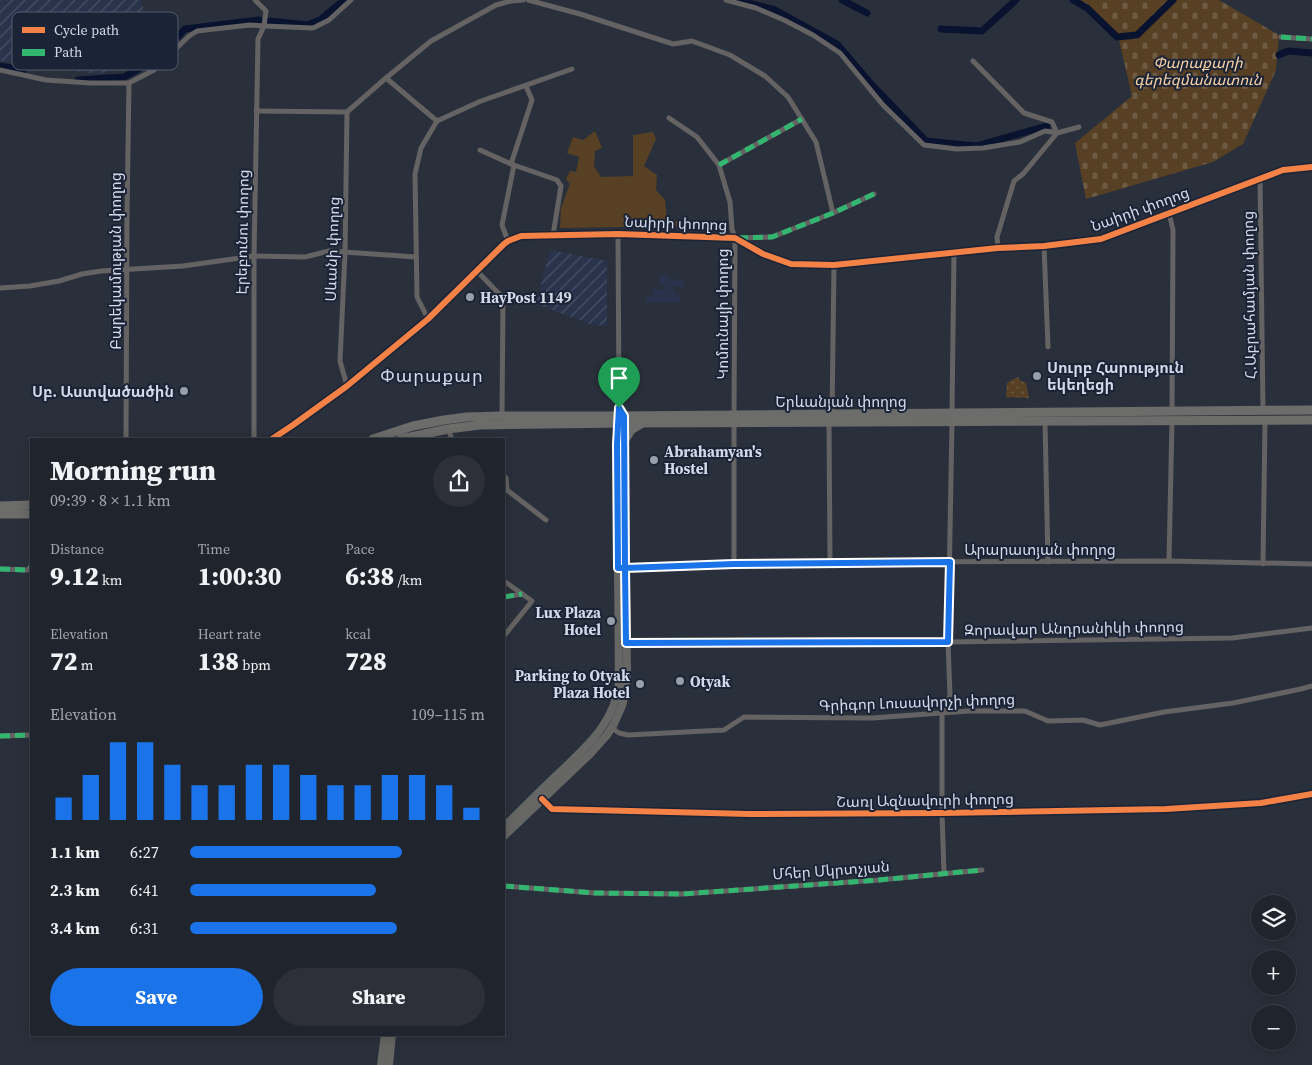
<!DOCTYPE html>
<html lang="en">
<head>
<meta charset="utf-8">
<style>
	body { margin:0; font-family:"Source Serif 4","Noto Sans Armenian",serif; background:#2d3038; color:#f1f3f6; height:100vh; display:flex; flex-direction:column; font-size:19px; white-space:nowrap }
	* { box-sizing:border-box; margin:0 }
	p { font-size:16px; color:#a2a4a9 }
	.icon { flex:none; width:28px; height:28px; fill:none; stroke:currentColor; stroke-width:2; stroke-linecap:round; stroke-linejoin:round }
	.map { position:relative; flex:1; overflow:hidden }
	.details { position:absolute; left:30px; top:438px; width:475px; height:598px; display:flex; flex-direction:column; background:#20242c; border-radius:0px; box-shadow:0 2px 12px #0003,0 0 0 1px #3d4148 }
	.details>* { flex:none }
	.controls { position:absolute; left:1251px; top:895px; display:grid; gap:10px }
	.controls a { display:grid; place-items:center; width:45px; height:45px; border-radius:50%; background:#20242c; box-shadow:0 2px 12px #0003,0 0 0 1px #3d4148; font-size:25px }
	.pin { position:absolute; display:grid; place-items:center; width:42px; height:42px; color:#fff; margin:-51px -21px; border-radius:50% 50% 50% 0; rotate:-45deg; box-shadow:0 0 5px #0007 }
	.pin .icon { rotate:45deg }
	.round { display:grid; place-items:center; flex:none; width:52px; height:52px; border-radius:26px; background:#2d3038 }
	.overview { display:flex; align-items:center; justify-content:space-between; height:85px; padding:0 20px }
	h1 { font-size:28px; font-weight:800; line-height:38px }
	.figures { display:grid; grid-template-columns:repeat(3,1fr); gap:8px; height:85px; padding:5px 20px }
	.figures div { display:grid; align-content:center }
	.figures b { font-size:25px; font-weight:800 }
	.figures small { font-size:14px; font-weight:400 }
	.figures p { font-size:14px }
	.chart { height:140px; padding:10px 20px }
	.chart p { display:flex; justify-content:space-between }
	.chart svg { width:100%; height:90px; margin-top:5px; stroke:#1a73e8; stroke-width:6 }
	.primary-button { display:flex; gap:10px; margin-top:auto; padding:10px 20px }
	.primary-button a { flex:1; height:58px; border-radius:30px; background:#1a73e8; color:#fff; font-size:20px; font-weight:800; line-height:58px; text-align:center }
	.primary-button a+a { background:#2d3038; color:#f1f3f6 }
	ul { padding:0 20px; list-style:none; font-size:16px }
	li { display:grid; grid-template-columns:80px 60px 1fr; align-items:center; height:38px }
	li i { height:12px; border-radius:6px; background:#1a73e8 }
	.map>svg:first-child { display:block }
	.built { fill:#29334b }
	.industrial { fill:url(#industrial-furrows) }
	.grass { fill:url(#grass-dots) }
	.cemetery { fill:url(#cemetery-stones) }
	.park { fill:#574024 }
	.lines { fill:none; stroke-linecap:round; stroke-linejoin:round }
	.canal { stroke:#09132f; stroke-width:7 }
	.street { stroke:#646262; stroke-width:5 }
	.primary { stroke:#666665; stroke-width:8 }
	.highway { stroke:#6c6c6b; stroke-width:9 }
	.quiet { stroke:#33b770; stroke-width:5; stroke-dasharray:10 5; stroke-linecap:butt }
	.cycleway-casing { stroke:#1b2337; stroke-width:9 }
	.cycleway { stroke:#f48246; stroke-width:6 }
	.route-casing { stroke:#fff; stroke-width:10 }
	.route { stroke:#1a73e8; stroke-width:6 }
	.poi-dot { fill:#989eab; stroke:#1b2337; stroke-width:2 }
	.labels { text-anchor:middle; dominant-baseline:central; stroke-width:4; stroke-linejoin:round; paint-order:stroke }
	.park-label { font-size:15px; font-style:italic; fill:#f8d1a3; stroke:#1b2337 }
	.street-label { font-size:15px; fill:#d3dae7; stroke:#1b2337 }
	.poi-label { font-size:15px; font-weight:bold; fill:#d3dae7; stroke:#1b2337; text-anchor:start }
	.quarter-label { font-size:18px; letter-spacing:1px; fill:#d3dae7; stroke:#1b2337 }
	.key { fill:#1b2337; stroke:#525a6c; stroke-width:1 }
	.key-label { font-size:14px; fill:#d3dae7 }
</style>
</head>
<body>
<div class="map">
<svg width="1312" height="1065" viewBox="0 0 1312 1065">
	<defs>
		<pattern id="industrial-furrows" width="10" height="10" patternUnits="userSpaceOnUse" patternTransform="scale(1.25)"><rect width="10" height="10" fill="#29334b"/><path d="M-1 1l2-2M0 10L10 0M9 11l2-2" fill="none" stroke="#475065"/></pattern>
		<pattern id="grass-dots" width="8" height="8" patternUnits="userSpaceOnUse" patternTransform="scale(1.25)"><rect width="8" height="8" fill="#574024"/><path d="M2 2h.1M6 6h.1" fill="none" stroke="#6e5b44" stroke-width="1.8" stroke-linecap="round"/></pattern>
		<pattern id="cemetery-stones" width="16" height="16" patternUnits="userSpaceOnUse" patternTransform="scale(1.25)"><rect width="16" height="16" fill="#574024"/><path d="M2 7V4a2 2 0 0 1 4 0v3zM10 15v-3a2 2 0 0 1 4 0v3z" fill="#6e5b44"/></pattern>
	</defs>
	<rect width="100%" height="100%" fill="#2a303b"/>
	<path class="built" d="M660,275h8v4l16,1v7h-17v2h8v6h5v7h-5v1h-29v-7h7v-7h11v-3h-4z"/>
	<g class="industrial">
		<path d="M0,0h141l11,44 -7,14 -46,16 -99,-13z"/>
		<path d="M550,250l57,11v65l-14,-1 -57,-21z"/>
	</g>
	<path class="grass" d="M1018,377l3,4 5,2 3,15 -23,-1 1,-14z"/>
	<path class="cemetery" d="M1072,0h147l60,35 -3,35 -33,74 -30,18 -127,37 -11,-56 57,-47 -13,-56z"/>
	<path class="park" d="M595,131l7,17 -7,3 -1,15 7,11 32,-1v-41l20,-3 3,7 -12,27 13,9 -1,15 9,10 2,21h13l1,5 -121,2 1,-20 9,-24 -4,-5 4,-8 6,1 3,-15 -12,-4 6,-16 10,3z"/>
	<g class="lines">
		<g class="canal">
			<path d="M737,0l38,10 62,34 36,42 53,55 50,5 71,-20"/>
			<path d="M842,0l25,13"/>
			<path d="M1073,0l14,8 30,29 20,-2 36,-35"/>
			<path d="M270,21l37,4 13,-5 24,-20"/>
			<path d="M941,29l41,2 34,-31"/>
			<path d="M1279,55l9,-4 24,2"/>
			<path d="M0,66l23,4"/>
			<path d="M78,80l46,-3 31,-17 30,-31 74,-9"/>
		</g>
		<g class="street">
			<path d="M528,0l52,14 93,30 19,-3 38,14 35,21 23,21 28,45 17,71"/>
			<path d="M726,0l30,8 28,12 29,15 27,18 43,52 41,40 33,4 26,-1 37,-6 25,-11 12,2 22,-6"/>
			<path d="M1281,37l31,2"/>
			<path d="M973,61l51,52 28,9 5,11 -34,41 -9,7 -17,56 1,11"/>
			<path d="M0,70l46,10 44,3h39l25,-13 35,-34 8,-5 53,-6 14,1 49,2 16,-8 22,-20"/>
			<path d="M386,78l51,43"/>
			<path d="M526,86l6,14 -21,64 46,16 4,6 -8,49"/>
			<path d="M256,111l91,1 39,-34 45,-37 65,-36 15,-4 12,-1"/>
			<path d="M669,118l28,19 22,28 11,37 2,27 3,9 -1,177"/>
			<path d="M480,150l31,14"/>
			<path d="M719,165l83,-46"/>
			<path d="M1260,178l3,233"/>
			<path d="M1169,213l4,17 -1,181"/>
			<path d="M736,238l36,-1 61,-24 41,-19"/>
			<path d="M508,241l-6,-16 12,-60"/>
			<path d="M1044,246l4,101"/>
			<path d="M477,271l26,27 -1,118"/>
			<path d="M0,288l30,-2 29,-5 23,-7 19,-3 82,-5 71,-10 51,1 24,-6 87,6"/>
			<path d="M428,319l-11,-22 -2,-123 6,-26 16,-27 44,-20 91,-32"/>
			<path d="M347,386l-7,-25 5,-108 2,-141"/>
			<path d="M952,413l2,-161"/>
			<path d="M832,414l2,-149"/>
			<path d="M618,416l1,-16 -1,-166"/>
			<path d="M829,422l1,140"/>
			<path d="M1045,422l3,140"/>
			<path d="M448,429l4,10"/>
			<path d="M126,439l1,-223 2,-133"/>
			<path d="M254,439v-183l4,-217 6,-13 2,-15 -11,-11"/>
			<path d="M272,439l21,-14 54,-39 81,-67 76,-75 4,-3 13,-5 97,-2 117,4 28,16 28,10 43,1 164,-17 46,-2 57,-7 182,-69 29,-3"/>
			<path d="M504,476l2,2 1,12 39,30"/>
			<path d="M1169,561l3,-140"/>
			<path d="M734,564v-141"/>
			<path d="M1263,564l2,-143"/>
			<path d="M623,568l111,-4 96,-2 339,-1 143,3"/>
			<path d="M0,569l27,1 4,-3"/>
			<path d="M504,581l28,20 -28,35"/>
			<path d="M504,597l18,-3"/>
			<path d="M627,643l321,-1 284,-4 80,-10"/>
			<path d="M612,728l7,5 9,2 96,-5 20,-13 128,1 97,-7h56l23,10 35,-1 17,5 64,-13 69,-9 68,-14 11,-3"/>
			<path d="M0,736l31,-1"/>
			<path d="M542,799l10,10 197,5 193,-1 224,-4 95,-6 51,-9"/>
			<path d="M944,873l-2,-60v-101l8,-16 -2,-54 4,-220"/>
			<path d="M504,886l91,7 87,1 197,-14 103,-10"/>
		</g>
		<g class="primary">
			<path d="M504,827c18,-18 36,-36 55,-54 27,-26 56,-50 60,-90l-2,-239 1,-26"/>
			<path d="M504,836l86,-82 17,-19 7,-11 8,-18 3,-13 2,-21 -3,-253"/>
			<path d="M381,1065l4,-31"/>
			<path d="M389,1065l3,-31"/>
		</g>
		<g class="highway">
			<path d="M373,439l40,-13 31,-6 23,-3 35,-1h116l694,-6"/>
			<path d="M401,439l47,-10 32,-4 144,-2 688,-3"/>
			<path d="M624,441l7,-11 10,-6"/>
			<path d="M0,506l31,-1"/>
			<path d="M0,514h31"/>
		</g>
		<g class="quiet">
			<path d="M1281,37l31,2"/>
			<path d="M719,165l83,-46"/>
			<path d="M738,238l34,-1 61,-24 41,-19"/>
			<path d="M0,569l27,1 4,-3"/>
			<path d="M504,597l18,-3"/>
			<path d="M0,736l31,-1"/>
			<path d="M504,886l91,7 87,1 197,-14 103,-10"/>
		</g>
		<defs>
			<g id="cycleway">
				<path d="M272,439l21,-14 54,-39 81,-67 76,-75 4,-3 13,-5 97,-2 117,4 28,16 28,10 43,1 164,-17 46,-2 57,-7 182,-69 29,-3"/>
				<path d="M542,799l10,10 197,5 193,-1 224,-4 95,-6 51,-9"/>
			</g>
		</defs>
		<use href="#cycleway" class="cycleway-casing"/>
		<use href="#cycleway" class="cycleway"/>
	</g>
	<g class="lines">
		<defs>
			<path id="route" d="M619,408l-2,36 1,124h7l1,75 322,-1 2,-80 -216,2 -109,4 -1,-152 -5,-8"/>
		</defs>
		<use href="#route" class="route-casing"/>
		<use href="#route" class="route"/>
	</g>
	<g class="poi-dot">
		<circle cx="470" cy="297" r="5"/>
		<circle cx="1037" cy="376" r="5"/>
		<circle cx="184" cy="391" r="5"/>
		<circle cx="654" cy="460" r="5"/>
		<circle cx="611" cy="621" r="5"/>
		<circle cx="680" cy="681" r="5"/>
		<circle cx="640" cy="684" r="5"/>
	</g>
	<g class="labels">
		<g class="park-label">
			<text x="1198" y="62">Փարաքարի<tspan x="1198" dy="17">գերեզմանատուն</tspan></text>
		</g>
		<g class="street-label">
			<text transform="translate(1140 209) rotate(-20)">Նաիրի փողոց</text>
			<text transform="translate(676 223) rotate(2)">Նաիրի փողոց</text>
			<text transform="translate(242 232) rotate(-89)">Էրեբունու փողոց</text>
			<text transform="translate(332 249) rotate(-88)">Սևանի փողոց</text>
			<text transform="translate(115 261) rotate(-90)">Բարեկամության փողոց</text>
			<text transform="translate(1249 295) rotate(-91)">Հ.Աբրահամյան փողոց</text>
			<text transform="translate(722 314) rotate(-90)">Կոմունայի փողոց</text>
			<text x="841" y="401">Երևանյան փողոց</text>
			<text x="1040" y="549">Արարատյան փողոց</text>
			<text transform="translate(1074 628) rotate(-1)">Զորավար Անդրանիկի փողոց</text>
			<text transform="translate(917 702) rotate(-2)">Գրիգոր Լուսավորչի փողոց</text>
			<text transform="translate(925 800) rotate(-1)">Շառլ Ազնավուրի փողոց</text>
			<text transform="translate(831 870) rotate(-4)">Մհեր Մկրտչյան</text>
		</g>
		<g class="poi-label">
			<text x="480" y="297">HayPost 1149</text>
			<text x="1047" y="367">Սուրբ Հարություն<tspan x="1047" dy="17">եկեղեցի</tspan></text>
			<text x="174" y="391" text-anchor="end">Սբ. Աստվածածին</text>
			<text x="664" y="451">Abrahamyan's<tspan x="664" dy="17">Hostel</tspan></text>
			<text x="601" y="612" text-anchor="end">Lux Plaza<tspan x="601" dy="17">Hotel</tspan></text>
			<text x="630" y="675" text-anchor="end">Parking to Otyak<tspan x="630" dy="17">Plaza Hotel</tspan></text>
			<text x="690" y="681">Otyak</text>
		</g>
		<g class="quarter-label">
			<text x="432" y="375">Փարաքար</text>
		</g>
	</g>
	<rect x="12" y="12" width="166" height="58" rx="8" class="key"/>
	<rect x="22" y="27" width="23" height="6" fill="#f48246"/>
	<rect x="22" y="49" width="23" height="7" fill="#33b770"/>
	<g class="key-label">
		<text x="54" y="35">Cycle path</text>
		<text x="54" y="57">Path</text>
	</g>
</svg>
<div class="controls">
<a><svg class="icon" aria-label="layers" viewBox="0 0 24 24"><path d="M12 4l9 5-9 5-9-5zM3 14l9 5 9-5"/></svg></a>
<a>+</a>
<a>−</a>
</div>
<div class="pin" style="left:619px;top:408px;background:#1e9e55"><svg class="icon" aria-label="arrive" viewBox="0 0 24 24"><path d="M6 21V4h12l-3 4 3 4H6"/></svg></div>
<section class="details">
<div class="overview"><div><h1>Morning run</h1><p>09:39 · 8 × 1.1 km</p></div><a class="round"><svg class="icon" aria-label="share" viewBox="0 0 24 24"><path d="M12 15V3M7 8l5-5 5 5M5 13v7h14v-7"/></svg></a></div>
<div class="figures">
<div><p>Distance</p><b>9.12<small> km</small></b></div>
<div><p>Time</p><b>1:00:30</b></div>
<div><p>Pace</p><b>6:38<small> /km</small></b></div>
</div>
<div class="figures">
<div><p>Elevation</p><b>72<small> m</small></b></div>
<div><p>Heart rate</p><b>138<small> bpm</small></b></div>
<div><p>kcal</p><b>728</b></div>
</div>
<div class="chart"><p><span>Elevation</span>109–115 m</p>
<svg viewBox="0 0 160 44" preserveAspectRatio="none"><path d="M5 44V33M15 44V22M25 44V6M35 44V6M45 44V17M55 44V27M65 44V27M75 44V17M85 44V17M95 44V22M105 44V27M115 44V27M125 44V22M135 44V22M145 44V27M155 44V38"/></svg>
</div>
<ul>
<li><b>1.1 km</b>6:27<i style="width:72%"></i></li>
<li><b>2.3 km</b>6:41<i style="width:63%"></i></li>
<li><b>3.4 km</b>6:31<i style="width:70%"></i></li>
</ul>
<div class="primary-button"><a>Save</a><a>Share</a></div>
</section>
</div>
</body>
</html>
